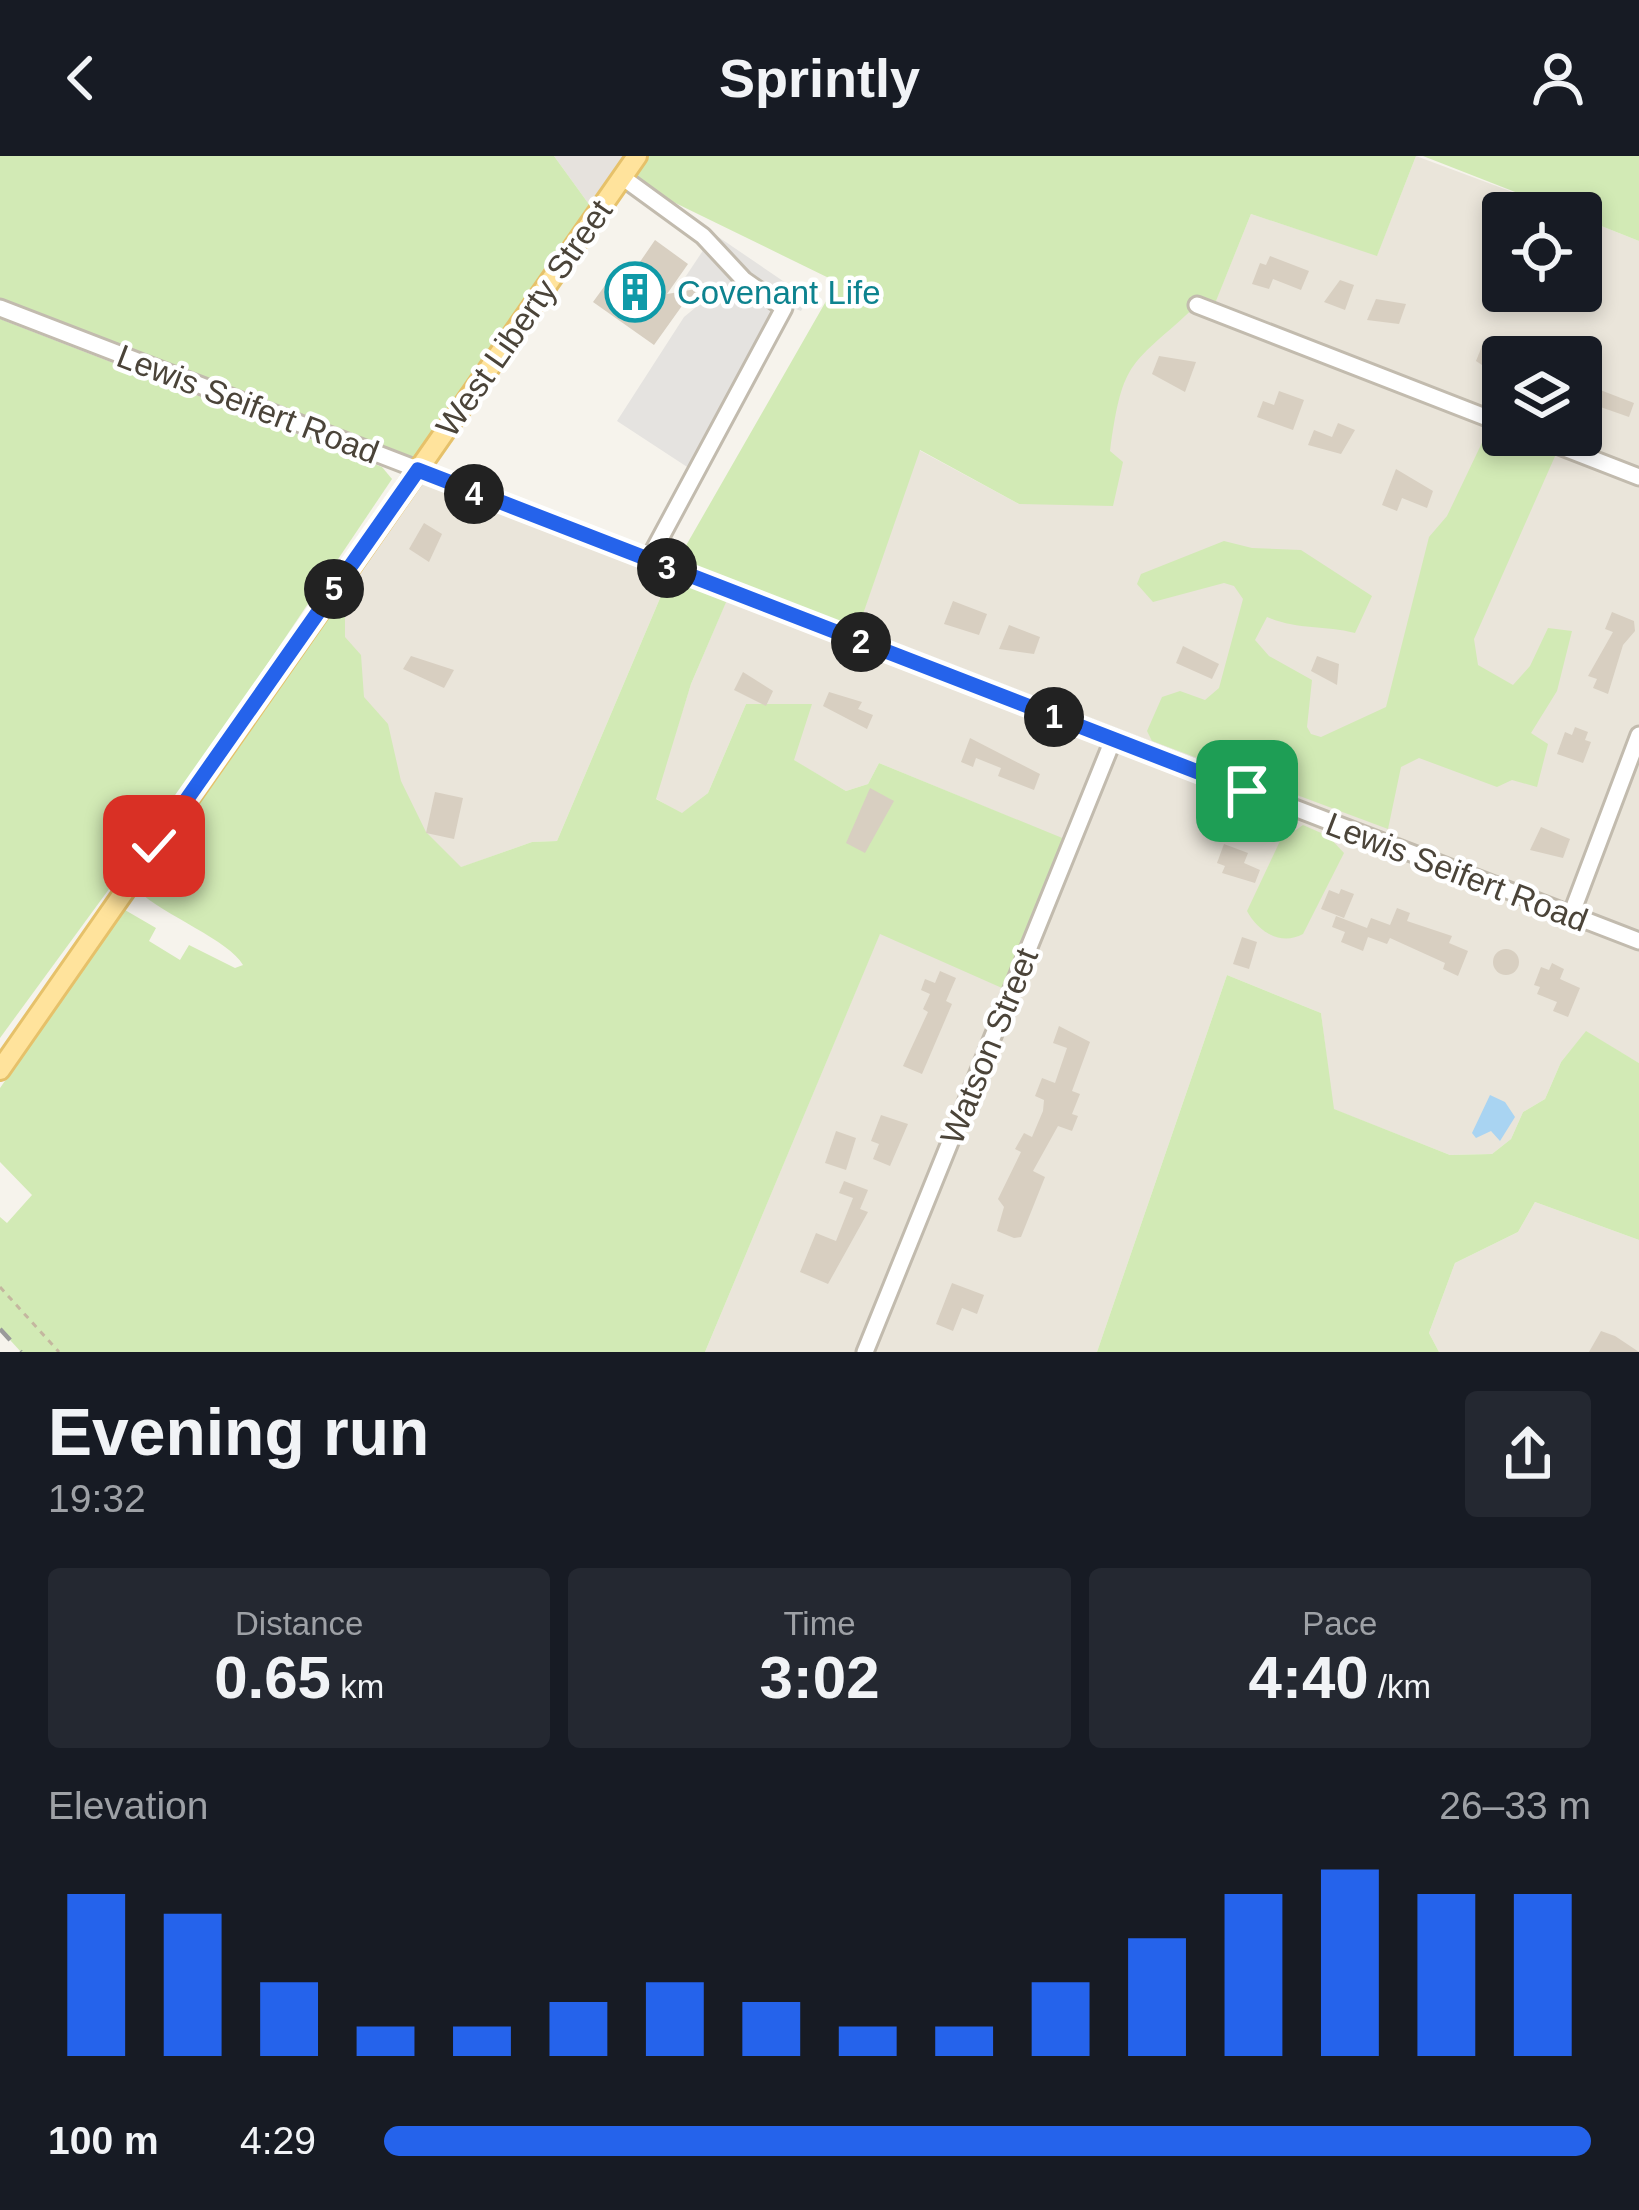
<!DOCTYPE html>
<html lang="en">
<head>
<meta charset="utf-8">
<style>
	body { margin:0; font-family:Helvetica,sans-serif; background:#242831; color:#f1f3f6; height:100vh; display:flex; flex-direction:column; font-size:45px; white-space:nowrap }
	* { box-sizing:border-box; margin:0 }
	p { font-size:39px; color:#9ea1a6 }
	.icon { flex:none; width:66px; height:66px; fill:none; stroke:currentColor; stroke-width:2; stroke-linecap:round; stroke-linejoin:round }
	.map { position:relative; height:1196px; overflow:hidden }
	.panel { display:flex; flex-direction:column; background:#171b24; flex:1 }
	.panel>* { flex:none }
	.controls { position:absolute; left:1482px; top:36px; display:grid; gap:24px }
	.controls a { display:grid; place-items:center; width:120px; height:120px; border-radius:12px; background:#171b24; box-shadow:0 6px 18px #0003; font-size:60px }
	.pin { position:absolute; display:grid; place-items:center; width:102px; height:102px; color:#fff; margin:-51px; border-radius:24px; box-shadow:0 6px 18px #0006 }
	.km { position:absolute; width:60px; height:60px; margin:-30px; border-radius:50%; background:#222; color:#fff; font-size:33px; line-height:60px; text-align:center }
	.round { display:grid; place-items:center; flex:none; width:126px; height:126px; border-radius:12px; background:#242831 }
	.overview { display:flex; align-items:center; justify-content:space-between; height:204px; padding:0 48px }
	h1 { font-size:66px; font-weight:800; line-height:90px }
	.metrics { display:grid; grid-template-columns:repeat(3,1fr); gap:18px; height:204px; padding:12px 48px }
	.metrics div { display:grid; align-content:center; border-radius:12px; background:#242831; text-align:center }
	.metrics b { font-size:60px; font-weight:800 }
	.metrics small { font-size:33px; font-weight:400 }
	.metrics p { font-size:33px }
	.chart { height:336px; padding:24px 48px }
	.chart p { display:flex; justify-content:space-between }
	.chart svg { width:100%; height:216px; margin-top:12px; stroke:#2563eb; stroke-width:6 }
	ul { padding:0 48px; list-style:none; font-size:39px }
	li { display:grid; grid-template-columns:192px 144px 1fr; align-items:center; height:90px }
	li i { height:30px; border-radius:15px; background:#2563eb }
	header { display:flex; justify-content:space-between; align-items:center; height:156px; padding:0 48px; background:#171b24; font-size:54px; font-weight:800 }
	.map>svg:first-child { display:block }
	.residential { fill:#eae5da; fill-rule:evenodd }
	.industrial { fill:#e6e2dd }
	.green { fill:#d2eab5 }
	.parking { fill:#e5e3e0 }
	.water { fill:#a9d4f2 }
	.building { fill:#d8cfc1 }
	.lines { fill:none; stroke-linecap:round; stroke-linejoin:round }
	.minor-casing { stroke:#c2bbae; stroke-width:21 }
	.major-casing { stroke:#e6c16a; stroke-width:24 }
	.path { stroke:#c4b79f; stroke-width:3; stroke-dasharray:6 6; stroke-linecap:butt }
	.minor { stroke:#fff; stroke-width:15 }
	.major { stroke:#ffe39c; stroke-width:18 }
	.rail { stroke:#9a9a9a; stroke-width:4.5; stroke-dasharray:15 15; stroke-linecap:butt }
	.route-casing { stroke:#fff; stroke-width:24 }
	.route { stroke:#2563eb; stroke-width:15 }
	.labels { text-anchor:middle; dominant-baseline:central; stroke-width:9; stroke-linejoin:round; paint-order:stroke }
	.culture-label { font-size:33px; fill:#0d838f; stroke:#fff; text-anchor:start }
	.street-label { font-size:33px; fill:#4b4439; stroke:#fff }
</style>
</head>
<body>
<header><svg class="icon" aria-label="back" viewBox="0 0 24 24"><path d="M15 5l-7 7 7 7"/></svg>Sprintly<svg class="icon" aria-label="person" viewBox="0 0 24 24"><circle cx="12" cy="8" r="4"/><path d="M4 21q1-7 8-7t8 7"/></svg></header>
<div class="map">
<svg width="1639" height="1196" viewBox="0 0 1639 1196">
	<rect width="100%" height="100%" fill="#f6f3ec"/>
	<g class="residential">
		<path d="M1416,0l153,57h-66v78h78v-73l58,23v822l-53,-31 -25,30 -16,37 -22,13 -12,27 -19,15 -42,1 -117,-46 -12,-96 -94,-38 -130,377h-392l175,-419 192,-90 -193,-80 -11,21 -22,7 -53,-31 18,-56h-65l-38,89 -26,21 -27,-16 36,-114 39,-92 124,47 65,-189 100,54 90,-53 10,-67 27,-39 51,-40 15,5 39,-96 126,41zM1503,201h78v78h-78z"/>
		<path d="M417,314l255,100 -115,271 -25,1 -151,54 -72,-271z"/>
		<path d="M1535,1046l104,38v112h-200l-10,-19 26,-70 63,-31z"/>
	</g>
	<path class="industrial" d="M554,0h83l-41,58z"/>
	<g class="green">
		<path d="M0,0h554l42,58 -179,256 -417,-162z"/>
		<path d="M637,0h779l-39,100 -126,-42 -39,97 -15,-6c-66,62 -74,51 -87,146l13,11 -10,44 -94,-2 -99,-54 -66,190 -124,-47 -39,91 -35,115 26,14 26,-20 38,-89h66l-18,56 52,31 22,-7 11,-21 193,79 -61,150 -131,-58 -175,418h-684l-21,-23v-112l7,6 25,-28 -32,-33v-74l125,-178 31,18 -7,13 31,19 9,-15 46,23 8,-3c-14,-25 -78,-49 -106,-75l208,-300v47l16,18 3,42 24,27 13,57 25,51 35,35 71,-25 25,-1 115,-271 165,-288 -215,-105z"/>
		<path d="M1423,0h216v85l-58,-23v-5h-12z"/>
		<path d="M0,163l382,148 10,12 -198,294 -194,265z"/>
		<path d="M1489,272l67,26 -82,185 4,26 35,20 17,-19 18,-38 24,3 -15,60 -26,42 17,11 -11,43 -25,-7 -15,7 -78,-29 -18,9 -13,62 -236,-88 -5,-10 15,-34 18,-6 25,9 14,-12 24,-89 -9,-13 -10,-3 -71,19 -16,-18 4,-10 83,-33 28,7 49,2 71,46 -17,37c-31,-8 -58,-3 -88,-16l-12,23 14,16 43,24 -5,47 4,7 10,3 65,-30 43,-170 18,-21z"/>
		<path d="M1303,669l25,11 16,17 -41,81c-22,12 -45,-2 -56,-23l33,-70z"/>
		<path d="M1227,819l94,38 13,96 116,46 42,-1 19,-15 12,-27 22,-13 16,-37 25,-31 53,32v177l-104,-38 -17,30 -63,31 -26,70 10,19h-342z"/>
	</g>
	<path class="parking" d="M714,78l94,64 -7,13 -10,-4 -87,171 -87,-57 67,-104 23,-19 -23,-19z"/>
	<path class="water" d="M1490,939l15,7 10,15 -15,24 -9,-10 -15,7 -4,-5z"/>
	<g class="building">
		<path d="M655,84l33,24 -21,30 29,-5 2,11 -14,3 -30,42 -61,-43 24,-33 14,6z"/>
		<path d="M1270,100l39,15 -8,19 -28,-11 -4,10 -17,-5 8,-21 6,2z"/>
		<path d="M1340,124l14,5 -9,25 -21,-8z"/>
		<path d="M1376,143l30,5 -7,20 -32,-4z"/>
		<path d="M1482,190l21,8 -3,23 -24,-16z"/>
		<path d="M1159,200l37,6 -11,30 -33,-18z"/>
		<path d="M1595,232l39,15 -5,14 -40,-14z"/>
		<path d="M1279,235l25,9 -11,30 -36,-13 6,-16 11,4z"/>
		<path d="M1338,267l17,7 -14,24 -33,-9 6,-15 18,7z"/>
		<path d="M1396,313l37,22 -6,17 -25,-10 -5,13 -15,-6z"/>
		<path d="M424,367l18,11 -13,28 -20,-13z"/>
		<path d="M953,445l34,13 -8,21 -35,-11z"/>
		<path d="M1612,456l22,9 1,10 -12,14 -15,49 -15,-6 4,-9 -9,-3 25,-44 -8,-3z"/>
		<path d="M1009,469l31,12 -6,17 -35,-5z"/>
		<path d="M1183,490l36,18 -7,15 -36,-16z"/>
		<path d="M411,500l43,14 -10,18 -41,-19z"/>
		<path d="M1317,500l22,8 -2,21 -26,-14z"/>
		<path d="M743,516l30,19 -7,15 -32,-16z"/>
		<path d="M829,536l33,10 -4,7 15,6 -6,14 -44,-23z"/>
		<path d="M1575,571l13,5 -3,8 6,2 -8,21 -26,-9 8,-22 7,3z"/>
		<path d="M970,582l70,36 -6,16 -36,-14 3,-8 -25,-10 -3,9 -12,-5z"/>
		<path d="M870,632l24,13 -29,52 -19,-10z"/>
		<path d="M435,636l28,6 -9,41 -28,-6z"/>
		<path d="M1541,671l29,12 -7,19 -33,-8z"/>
		<path d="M1224,688l24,9 -4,10 16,7 -5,13 -33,-10 3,-7 -8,-3z"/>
		<path d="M1341,733l13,5 -10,24 -23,-9 8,-19 10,4z"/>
		<path d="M1397,752l13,5 -3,8 45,15 -3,7 19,8 -10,25 -15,-7 2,-6 -55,-25 -3,6 -19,-7 -5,14 -22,-9 4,-10 -13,-5 4,-11 31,12 4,-10 19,7z"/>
		<path d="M1242,781l15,5 -8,27 -16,-5z"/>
		<circle cx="1506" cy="806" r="13"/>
		<path d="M1552,807l12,6 -4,10 20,9 -12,29 -15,-6 4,-9 -20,-8 3,-7 -6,-2 7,-18 8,3z"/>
		<path d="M940,815l16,7 -10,23 6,3 -30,70 -19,-8 25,-54 -5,-3 7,-15 -9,-4 4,-11 10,4z"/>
		<path d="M1059,870l31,16 -18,49 8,3 -8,20 6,2 -6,15 -14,-5 -25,45 12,6 -24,60 -7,1 -17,-7 7,-24 -6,-8 23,-47 -6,-3 9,-16 8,4 11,-26 1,-11 -9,-4 7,-18 13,5 12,-35 -14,-5z"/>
		<path d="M881,959l27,9 -18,42 -17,-7 6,-15 -8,-3z"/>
		<path d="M836,975l20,7 -10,32 -21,-7z"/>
		<path d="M844,1025l24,9 -8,19 8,3 -40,72 -28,-12 16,-39 20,8 17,-43 -14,-5z"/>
		<path d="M952,1127l32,12 -7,19 -15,-6 -9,23 -17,-7z"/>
		<path d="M1601,1175l14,5 24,16h-50z"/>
	</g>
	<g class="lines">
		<defs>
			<g id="minor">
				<path d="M622,21l81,59 41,44 40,28 -136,253"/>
				<path d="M1197,149l306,119"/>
				<path d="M0,152l1639,633"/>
				<path d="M1531,279l108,42"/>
				<path d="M1571,759l68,-180"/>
				<path d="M865,1196l248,-612"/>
			</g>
			<path id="major" d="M0,914l637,-914"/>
		</defs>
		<use href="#minor" class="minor-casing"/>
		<use href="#major" class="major-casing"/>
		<path class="path" d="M0,1131l59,65"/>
		<use href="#minor" class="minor"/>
		<use href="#major" class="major"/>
		<path class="rail" d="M0,1173l21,23"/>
	</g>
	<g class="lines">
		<defs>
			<path id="route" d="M154,690l264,-376 829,321"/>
		</defs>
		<use href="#route" class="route-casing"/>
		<use href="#route" class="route"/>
	</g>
	<defs>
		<symbol id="building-ring" viewBox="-11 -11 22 22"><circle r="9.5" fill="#fff" stroke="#0f9aa8" stroke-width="1.5"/><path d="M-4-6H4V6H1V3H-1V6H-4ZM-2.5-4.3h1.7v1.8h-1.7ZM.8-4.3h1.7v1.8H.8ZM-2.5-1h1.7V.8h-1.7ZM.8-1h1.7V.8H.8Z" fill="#0f9aa8"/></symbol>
	</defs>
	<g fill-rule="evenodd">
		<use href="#building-ring" x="602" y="103" width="66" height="66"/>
	</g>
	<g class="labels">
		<g class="culture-label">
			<text x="677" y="136">Covenant Life</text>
		</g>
		<g class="street-label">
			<text transform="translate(524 162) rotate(-55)">West Liberty Street</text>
			<text transform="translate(248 248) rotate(21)">Lewis Seifert Road</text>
			<text transform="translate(1457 716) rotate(21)">Lewis Seifert Road</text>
			<text transform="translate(989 890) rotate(-68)">Watson Street</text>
		</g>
	</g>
</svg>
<div class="controls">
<a><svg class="icon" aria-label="locate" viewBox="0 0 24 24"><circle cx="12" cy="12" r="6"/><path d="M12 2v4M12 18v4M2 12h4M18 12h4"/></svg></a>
<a><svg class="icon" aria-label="layers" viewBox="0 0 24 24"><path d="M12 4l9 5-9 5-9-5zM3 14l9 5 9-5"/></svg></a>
</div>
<div class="pin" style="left:1247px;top:635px;background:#1e9e55"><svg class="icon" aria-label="arrive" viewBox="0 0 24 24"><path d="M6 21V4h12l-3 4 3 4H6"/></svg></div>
<div class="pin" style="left:154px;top:690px;background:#d93025"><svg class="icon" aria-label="check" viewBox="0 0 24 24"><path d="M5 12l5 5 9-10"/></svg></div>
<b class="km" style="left:1054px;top:561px">1</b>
<b class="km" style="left:861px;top:486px">2</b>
<b class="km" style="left:667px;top:412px">3</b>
<b class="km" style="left:474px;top:338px">4</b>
<b class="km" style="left:334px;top:433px">5</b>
</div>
<section class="panel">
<div class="overview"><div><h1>Evening run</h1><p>19:32</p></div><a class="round"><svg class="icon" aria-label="share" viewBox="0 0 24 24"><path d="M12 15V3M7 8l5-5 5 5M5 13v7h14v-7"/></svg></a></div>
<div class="metrics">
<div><p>Distance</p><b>0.65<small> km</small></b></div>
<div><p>Time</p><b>3:02</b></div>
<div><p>Pace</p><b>4:40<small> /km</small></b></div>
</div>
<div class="chart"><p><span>Elevation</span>26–33 m</p>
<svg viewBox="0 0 160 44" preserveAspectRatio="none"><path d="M5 44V11M15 44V15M25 44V29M35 44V38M45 44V38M55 44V33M65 44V29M75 44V33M85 44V38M95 44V38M105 44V29M115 44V20M125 44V11M135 44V6M145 44V11M155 44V11"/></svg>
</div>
<ul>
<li><b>100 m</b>4:29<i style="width:100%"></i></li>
</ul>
</section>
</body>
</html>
